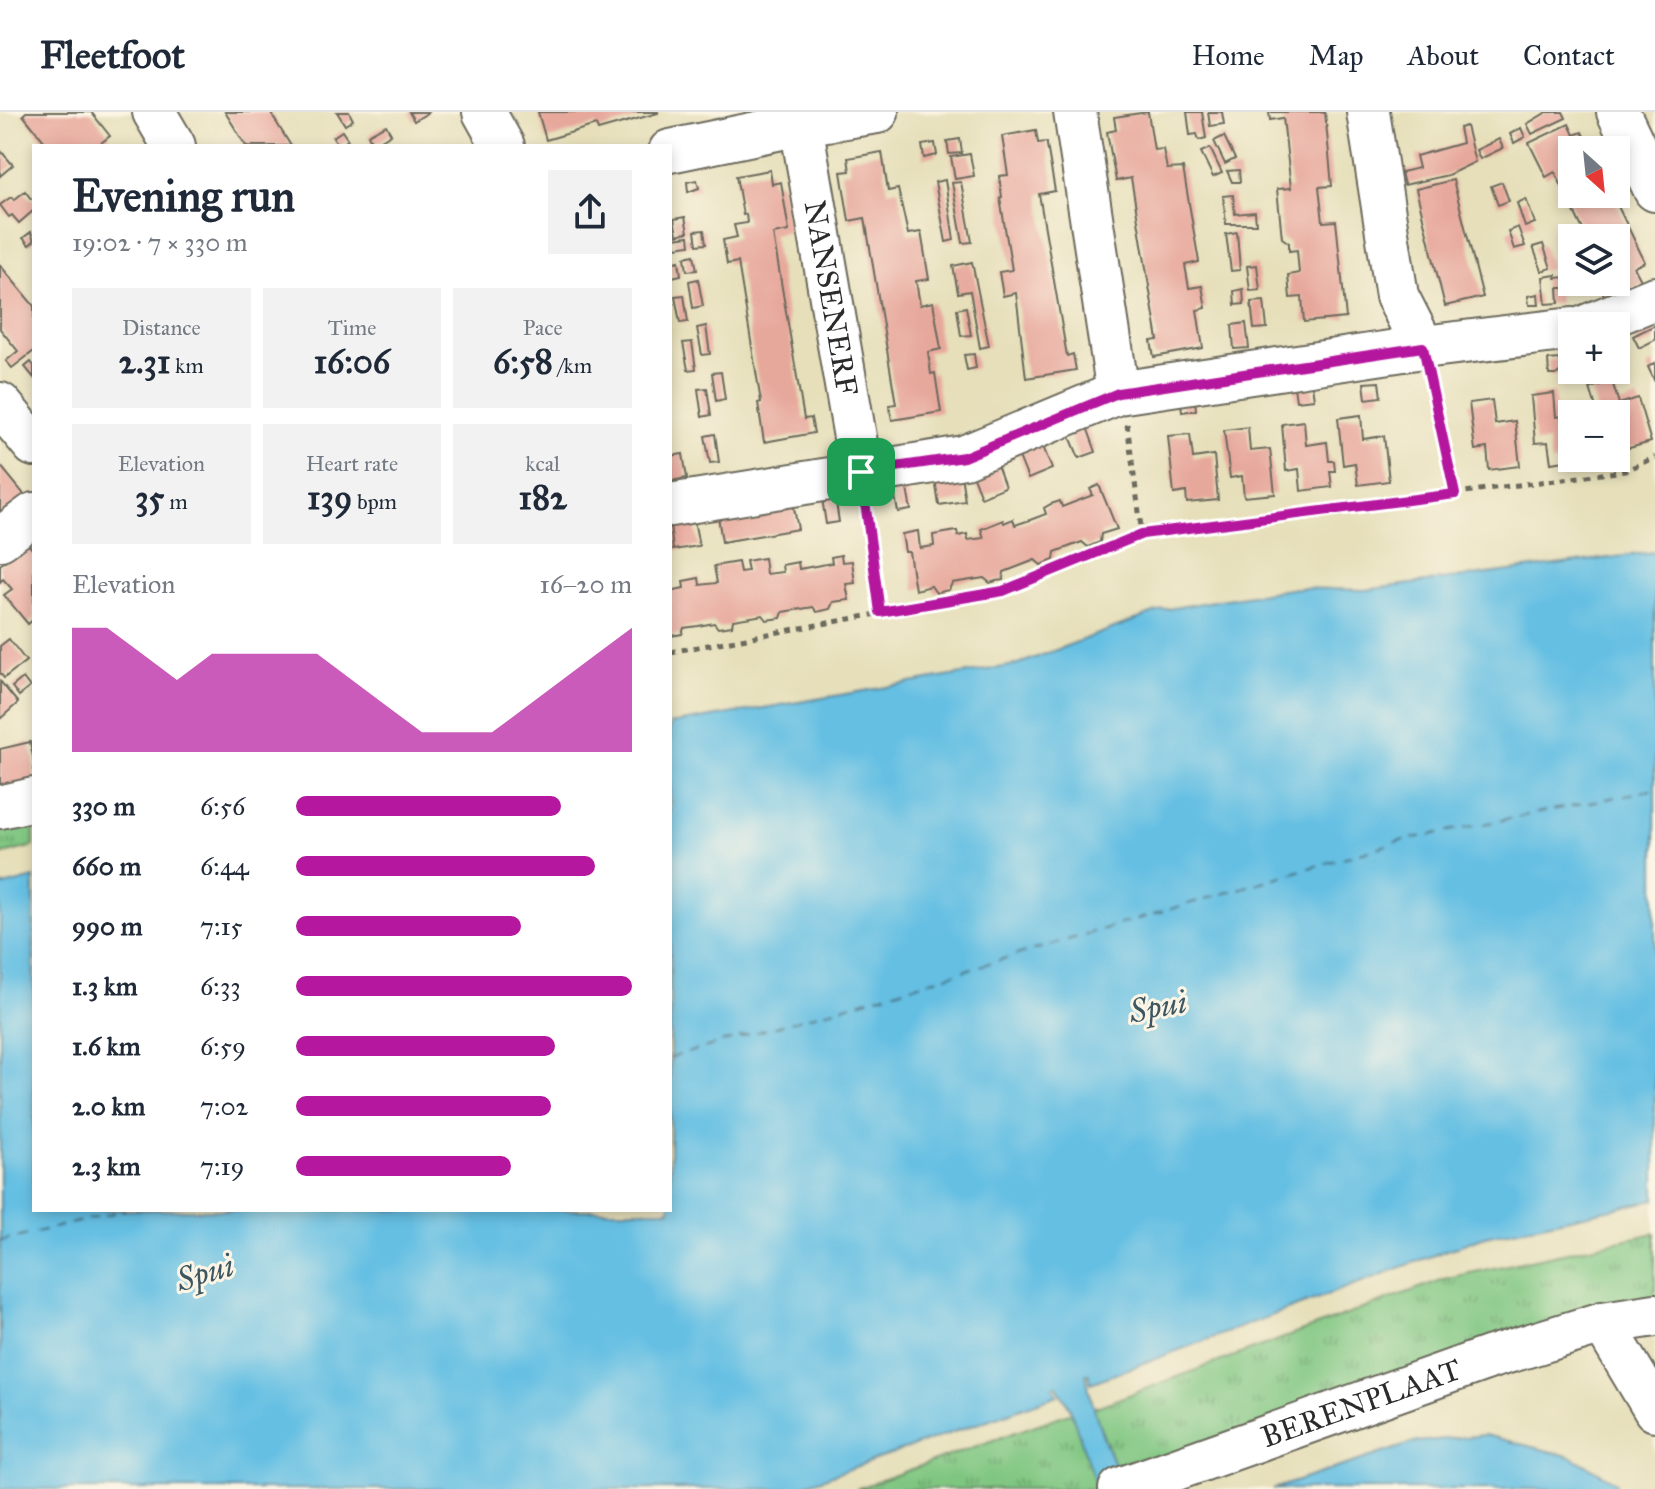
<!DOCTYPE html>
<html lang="en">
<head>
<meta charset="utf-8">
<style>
	body { margin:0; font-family:"IM FELL Great Primer",serif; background:#f2f2f3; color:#1f2937; height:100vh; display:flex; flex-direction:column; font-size:30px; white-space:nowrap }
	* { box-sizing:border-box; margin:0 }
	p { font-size:26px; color:#747a83 }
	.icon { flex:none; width:44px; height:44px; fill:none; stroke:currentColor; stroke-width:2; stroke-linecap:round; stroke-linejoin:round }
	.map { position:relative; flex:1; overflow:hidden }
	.sheet { position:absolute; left:32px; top:32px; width:640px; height:1068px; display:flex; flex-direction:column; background:#fff; border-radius:0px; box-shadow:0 4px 12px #0003 }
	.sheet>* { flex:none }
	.needle { width:52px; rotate:153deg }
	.tools { position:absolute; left:1558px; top:24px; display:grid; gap:16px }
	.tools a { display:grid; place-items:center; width:72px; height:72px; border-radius:0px; background:#fff; box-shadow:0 4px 12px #0003; font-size:40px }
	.pin { position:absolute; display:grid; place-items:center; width:68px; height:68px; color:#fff; margin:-34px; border-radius:16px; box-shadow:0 4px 12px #0006 }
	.round { display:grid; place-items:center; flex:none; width:84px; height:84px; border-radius:0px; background:#f2f2f3 }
	.headline { display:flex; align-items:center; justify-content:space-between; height:136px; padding:0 40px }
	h1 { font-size:44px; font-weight:700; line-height:60px }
	.stats { display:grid; grid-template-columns:repeat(3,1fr); gap:12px; height:136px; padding:8px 40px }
	.stats div { display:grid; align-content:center; border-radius:0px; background:#f2f2f3; text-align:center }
	.stats b { font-size:34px; font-weight:700 }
	.stats small { font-size:22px; font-weight:400 }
	.stats p { font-size:22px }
	.chart { height:224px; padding:16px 40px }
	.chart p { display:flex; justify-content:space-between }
	.chart svg { width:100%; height:144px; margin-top:8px; fill:#b5179e; opacity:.7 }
	ul { padding:0 40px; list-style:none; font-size:26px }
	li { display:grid; grid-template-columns:128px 96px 1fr; align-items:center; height:60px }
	li i { height:20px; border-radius:10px; background:#b5179e }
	header { display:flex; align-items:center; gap:48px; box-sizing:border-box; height:112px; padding:0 40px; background:#fff; border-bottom:2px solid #e0e1e3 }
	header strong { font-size:38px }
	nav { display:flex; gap:44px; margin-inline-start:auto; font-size:28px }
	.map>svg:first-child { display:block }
	.grass { fill:url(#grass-tufts); stroke:#557856; stroke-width:2 }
	.water { fill:#65bfe3; stroke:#487587; stroke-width:2 }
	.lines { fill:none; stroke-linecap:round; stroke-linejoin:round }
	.ferry { stroke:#3c5762; stroke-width:2; stroke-dasharray:10 8; stroke-linecap:butt }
	.building { fill:#e7a89c }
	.minor-casing { stroke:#6c6a5d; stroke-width:46 }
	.path { stroke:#6c6a5d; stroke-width:5; stroke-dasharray:6 6; stroke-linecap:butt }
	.minor { stroke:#fff; stroke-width:42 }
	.route-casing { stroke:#fff; stroke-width:16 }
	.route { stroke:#b5179e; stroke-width:10 }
	.labels { text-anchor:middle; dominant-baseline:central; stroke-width:6; stroke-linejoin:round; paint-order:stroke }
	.street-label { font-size:30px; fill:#2b2b2b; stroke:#fcf5e5 }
	.water-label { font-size:32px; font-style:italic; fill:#3c5762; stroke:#fcf5e5 }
</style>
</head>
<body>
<header>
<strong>Fleetfoot</strong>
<nav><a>Home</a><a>Map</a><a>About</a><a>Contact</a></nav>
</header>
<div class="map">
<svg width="1655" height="1377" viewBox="0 0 1655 1377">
	<defs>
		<pattern id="grass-tufts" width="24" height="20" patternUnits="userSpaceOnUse" patternTransform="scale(2)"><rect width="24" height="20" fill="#7fc681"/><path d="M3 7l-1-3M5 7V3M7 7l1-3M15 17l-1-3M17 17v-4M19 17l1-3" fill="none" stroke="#68a16a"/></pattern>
	</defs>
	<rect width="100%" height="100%" fill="#fcf5e5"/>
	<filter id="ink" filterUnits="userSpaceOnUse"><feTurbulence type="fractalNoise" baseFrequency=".0125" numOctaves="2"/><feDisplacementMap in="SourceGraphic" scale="16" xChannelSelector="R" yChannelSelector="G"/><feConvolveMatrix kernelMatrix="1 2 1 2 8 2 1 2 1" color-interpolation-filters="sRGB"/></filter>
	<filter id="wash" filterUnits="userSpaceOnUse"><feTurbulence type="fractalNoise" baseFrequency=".006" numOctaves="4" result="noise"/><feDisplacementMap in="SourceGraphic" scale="32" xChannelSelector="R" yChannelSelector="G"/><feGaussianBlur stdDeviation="1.8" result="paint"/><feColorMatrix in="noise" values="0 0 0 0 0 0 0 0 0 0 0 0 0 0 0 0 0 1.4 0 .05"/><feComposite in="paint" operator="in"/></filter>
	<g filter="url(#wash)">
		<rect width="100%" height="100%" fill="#e6dfba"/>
		<g class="grass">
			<path d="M34,690v44l-34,9v-45z"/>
			<path d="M1655,1121v73l-537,169 -25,-67 354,-130z"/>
			<path d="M1072,1300l25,77h-241z"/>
		</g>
		<g class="water">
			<path d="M1655,440v648l-170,36 -394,147 -2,-9h-3c7,41 22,77 38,115h-27l-27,-81 -14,-23 -3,2 5,8 -265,94h-793v-602l34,-9v332h636v-486l346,-59 146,-55 45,-8 89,-14 69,2z"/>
			<path d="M1485,1323l87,22 44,25v7h-343l143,-47z"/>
		</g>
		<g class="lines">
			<g class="ferry">
				<path d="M670,946l730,-217 255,-52"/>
				<path d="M0,1129l126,-31"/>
			</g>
		</g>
		<g id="blocks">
			<g class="building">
				<path d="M26,0h65l19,24 -13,10h-49l-25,-31z"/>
				<path d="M225,0h45l21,34h-45z"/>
				<path d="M337,0h12l4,8 -8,5z"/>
				<path d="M409,0h20l-15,9z"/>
				<path d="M538,0h120v1l-60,17 -2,-5 -50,15z"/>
				<path d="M1148,0l6,38 9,-1 4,20 16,-1 16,94 -14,3 4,23 13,-2 4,22 -9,2 6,38 -49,9 -3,-16 7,-1 -27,-162 -15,3 -9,-49 9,-2 -2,-13z"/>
				<path d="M1187,0h15l4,26 -7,2 -2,-6 -7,1z"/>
				<path d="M1208,0h14l2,12 -14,2z"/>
				<path d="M1269,0h56l7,74 -13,1 2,17 2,18 13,-1 10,97 -42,4 -2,-25 -12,1 -2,-23 11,-2 -2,-23 -8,1v-8l-7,-5 -5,-49 14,-1 -8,-70 -13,2z"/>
				<path d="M1547,0h16l3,6 -34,16 -5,-10z"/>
				<path d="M1569,12l5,11 8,-3 9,18h-19v44h40l33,68 -11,5 9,17 -36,17 -10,-19h19v-44h-35l5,-2 -31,-64 -9,5 -17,-34z"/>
				<path d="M386,13l5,9 -18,11 -5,-10z"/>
				<path d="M1466,14l9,36 -27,13 -44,10 -3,-13 18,-4 -3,-12 46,-13 -3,-15z"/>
				<path d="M1521,16l4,9 -11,6 -4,-9z"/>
				<path d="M1036,18l2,13 9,-1v3l8,46 -16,3 28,162 6,-2 3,16 -50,8 -10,-85 -13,3 -4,-24 13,-2 -12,-72 2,-1 -3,-21 9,-1 -6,-39z"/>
				<path d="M342,19l6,9 -9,6 -6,-9z"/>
				<path d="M1224,24l11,23 -10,5 -11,-23z"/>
				<path d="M960,27l2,14 -13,1 -2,-13z"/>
				<path d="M1499,27l4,9 -23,11 -4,-9z"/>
				<path d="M935,31l2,12 -13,3 -2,-13z"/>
				<path d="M1210,36l12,25 -9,4 -12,-25z"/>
				<path d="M0,38l13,15 -13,11z"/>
				<path d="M882,40l6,39 10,-2 10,45 13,-2 8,47 -13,2 4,24 13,-3 8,47 -13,3 3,22 4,-1 6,39 -49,8 -3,-15 7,-1 -31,-186 -16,3 -8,-49 9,-1 -2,-13z"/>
				<path d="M970,42l4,22 -19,3 -4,-22z"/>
				<path d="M770,58l2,14 9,-2 8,49 -16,3 31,185 7,-1 3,15 -50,9 -6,-39 3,-1 -23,-140 -11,2 -4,-24 14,-3 -3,-12 13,-2 -1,-9 -3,1 -7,-39z"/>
				<path d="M1239,58l1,12h-8l-5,-11z"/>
				<path d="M697,68l2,8 -11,4 -1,-10z"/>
				<path d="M945,68l9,60 -8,2 -11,-60z"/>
				<path d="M1453,68l30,117 -38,9 -29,-117z"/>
				<path d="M961,70l11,60 -9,1 -11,-60z"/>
				<path d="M1502,70l7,19 -11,4 -7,-19z"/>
				<path d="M25,79l6,8 3,-2v13l-15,13 -7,-8 -3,2 -9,-12 11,-8 3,3z"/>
				<path d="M1233,83l2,19 20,-2 1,12h-30l-3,-28z"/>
				<path d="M1526,87l9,24 -10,4 -8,-24z"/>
				<path d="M685,105l3,15 -11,3 -3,-16z"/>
				<path d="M1518,115l7,19 -11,3 -6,-18z"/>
				<path d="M704,118l2,14 -9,1 -2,-14z"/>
				<path d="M31,120l3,9 -5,4 -6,-7z"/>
				<path d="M1237,120l3,38 -9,1 -5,-37z"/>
				<path d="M689,124l1,9 -14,2 -2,-9z"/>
				<path d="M1543,132l8,24 -9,3 -9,-24z"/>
				<path d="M694,143l3,15 -10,1 -2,-14z"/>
				<path d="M679,149l2,14 -9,2 -2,-14z"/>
				<path d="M972,150l17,84 -9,2 -10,-57 -12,2 -5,-27z"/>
				<path d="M0,153l34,41v45l-22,17 -6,-7 12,-10 -18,-22z"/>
				<path d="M1257,153l3,25 -10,1 -3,-25z"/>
				<path d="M1556,163v3l10,-1 1,11h-9l1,15 -13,1 -3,-27z"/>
				<path d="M698,167l5,27 -10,2 -4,-27z"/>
				<path d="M1243,177l1,15 -9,1 -1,-14z"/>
				<path d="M1538,182l1,11h-10l-1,-9z"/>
				<path d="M684,183l4,27 -8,1 -5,-27z"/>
				<path d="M1264,189l3,27 -13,1 -3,-27z"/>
				<path d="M966,195l5,28 -10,1 -4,-27z"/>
				<path d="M1246,211l3,25 -15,1 -2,-24z"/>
				<path d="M1655,213v15l-16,8 -6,-12z"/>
				<path d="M706,214l4,28 -8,1 -5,-27z"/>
				<path d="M692,230l4,27 -8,1 -5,-27z"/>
				<path d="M974,242l2,14 -9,2 -3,-15z"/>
				<path d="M1560,247l2,11 -6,5h-7l-1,-15z"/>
				<path d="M31,250l3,4v12l-9,-11z"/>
				<path d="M1655,251v19l-7,-15z"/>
				<path d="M721,260l4,27 -9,2 -4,-28z"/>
				<path d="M1612,269l7,23 19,-6 13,44 -29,8 -6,-20v-16h-18l-8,-26z"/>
				<path d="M1379,270l2,15 -15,2 -2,-16z"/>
				<path d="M1312,273l2,14 -18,2 -2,-14z"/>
				<path d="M707,276l4,27 -9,2 -4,-28z"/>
				<path d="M1554,281l2,24 16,-2v45l-21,3 -3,-21 -13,1 -4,-47z"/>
				<path d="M1195,288l1,10 -14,2 -1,-10z"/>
				<path d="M1492,288l3,24 20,-3 5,45 -31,4 -2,-22 -12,2 -6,-47z"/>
				<path d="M1361,303l2,24 21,-3 5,45 -31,4 -3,-22 -12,2 -5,-47z"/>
				<path d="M1304,309l2,24 21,-3 2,19h5l1,10h-5l2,16 -31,4 -2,-22 -13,2 -4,-47z"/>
				<path d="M1087,315l9,25 -17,6 -10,-24z"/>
				<path d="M1248,315l2,24 20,-2 5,45 -31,3 -2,-21 -12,2 -6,-48z"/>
				<path d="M715,322l4,28 -9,1 -5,-27z"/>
				<path d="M1190,322l3,24 21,-3 4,45 -31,3 -1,-11 -12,2 -6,-58z"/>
				<path d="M1042,332l10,25 -24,10 -10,-25z"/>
				<path d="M683,342l4,24 -17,3v-25z"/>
				<path d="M996,350l9,25 -24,10 -10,-25z"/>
				<path d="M0,353l27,33 -27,18z"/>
				<path d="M961,363l4,26 -26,4 -4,-26z"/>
				<path d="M906,372l5,26 -13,2 -5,-26z"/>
				<path d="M1099,373l18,44 -16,5 -1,8 -12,5 -6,-5 -27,10 -1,8 -13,5 -6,-5 -31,12 -1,8 -7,1 -6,2 -6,-5 -32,5 -3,7 -13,3 -5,-7 -16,4 -6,-38h-4l-3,-18 16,-3 2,17 14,-2 -1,-11 24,-4 1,5 9,-2 1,6 16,-2 -3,-9 22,-9 1,3 9,-4 2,6 15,-5 16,-6 -2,-6 7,-4 9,-3 2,6 31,-12 -3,-6z"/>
				<path d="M835,384l4,26 -13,2 -4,-26z"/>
				<path d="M793,391l5,26 -76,13 -4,-26z"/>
				<path d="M694,408l5,26 -26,4 -3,-26z"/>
				<path d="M27,431l7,8v68l-6,5 -24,-29 8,-6 -9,-10 -3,3v-17z"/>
				<path d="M841,443l1,7 10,-1 3,22 -9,1 3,16 -16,2 -3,7 -13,3 -4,-5 -30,5 -2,6 -8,1 -6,1 -4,-5 -30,5 -1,6 -14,2 -4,-5 -16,3 -14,2 -2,6 -12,2v-45l14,-3 -1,-7 16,-3 1,7 17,-2 -3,-17 24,-4 2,10 8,-1 -2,-10 18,-3 2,16 17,-2 -1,-7 16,-3 1,7 33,-6 -1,-6z"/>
				<path d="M9,527l17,22 -22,17 -4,-5v-27z"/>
				<path d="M23,566l7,9 -11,9 -7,-9z"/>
				<path d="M0,569l18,22 -18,16z"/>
				<path d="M30,630l4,19v23l-34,8v-43z"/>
			</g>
		</g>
	</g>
	<g filter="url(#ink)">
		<use href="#blocks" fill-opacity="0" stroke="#6c6a5d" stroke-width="2"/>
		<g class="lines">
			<defs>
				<g id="minor">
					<path d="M154,0l20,34"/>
					<path d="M484,0l19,34"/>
					<path id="s1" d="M795,0l6,12 60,348"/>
					<path d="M1075,0l43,281"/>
					<path d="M1368,0l29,184 26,51"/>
					<path d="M1618,0l37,78"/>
					<path d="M670,39l131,-27 76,-12"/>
					<path d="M1587,214l68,-28"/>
					<path d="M0,292l34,41"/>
					<path d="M670,393l294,-48 154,-64 305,-46 149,-18"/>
					<path d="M0,427l34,-25"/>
					<path d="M0,695l34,-8"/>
					<path d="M1603,1211l52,87"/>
					<path id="s2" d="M1120,1377l371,-132 112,-34 52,-8"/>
				</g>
			</defs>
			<use href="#minor" class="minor-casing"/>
			<g class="path">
				<path d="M1430,269l25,113"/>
				<path d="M1127,312l15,110"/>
				<path d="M866,394l14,106"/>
				<path d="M670,540l333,-61 139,-57 483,-63 30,-14"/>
			</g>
			<use href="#minor" class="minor"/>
		</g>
	</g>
	<g class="lines" filter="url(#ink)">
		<defs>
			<path id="route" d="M1423,235l32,147 -313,40 -139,57 -123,21 -19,-140 103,-15 154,-64z"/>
		</defs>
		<use href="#route" class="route-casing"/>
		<use href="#route" class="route"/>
	</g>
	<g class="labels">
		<g class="street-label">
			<text stroke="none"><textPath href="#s1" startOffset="190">NANSENERF</textPath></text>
			<text stroke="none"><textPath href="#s2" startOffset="256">BERENPLAAT</textPath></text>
		</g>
		<g class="water-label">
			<text transform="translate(1158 895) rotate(-11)">Spui</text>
			<text transform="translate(205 1161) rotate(-17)">Spui</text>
		</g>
	</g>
</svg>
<div class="tools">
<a><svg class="needle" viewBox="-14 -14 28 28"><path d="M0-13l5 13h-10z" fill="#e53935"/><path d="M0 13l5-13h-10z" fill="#747a83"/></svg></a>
<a><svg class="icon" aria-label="layers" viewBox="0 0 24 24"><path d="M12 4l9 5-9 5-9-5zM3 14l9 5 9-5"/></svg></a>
<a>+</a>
<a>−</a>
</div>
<div class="pin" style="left:861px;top:360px;background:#1e9e55"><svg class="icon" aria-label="arrive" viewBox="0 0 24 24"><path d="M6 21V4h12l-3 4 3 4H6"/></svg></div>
<section class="sheet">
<div class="headline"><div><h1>Evening run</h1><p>19:02 · 7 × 330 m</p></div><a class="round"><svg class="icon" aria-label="share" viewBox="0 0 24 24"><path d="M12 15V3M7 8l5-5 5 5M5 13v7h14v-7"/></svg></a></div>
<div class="stats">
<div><p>Distance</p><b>2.31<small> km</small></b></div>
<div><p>Time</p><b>16:06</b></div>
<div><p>Pace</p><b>6:58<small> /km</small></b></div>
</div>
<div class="stats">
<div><p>Elevation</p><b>35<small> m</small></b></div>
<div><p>Heart rate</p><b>139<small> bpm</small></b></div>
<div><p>kcal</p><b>182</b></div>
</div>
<div class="chart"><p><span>Elevation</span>16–20 m</p>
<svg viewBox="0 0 160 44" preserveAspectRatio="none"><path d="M0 44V6L10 6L20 14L30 22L40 14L50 14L60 14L70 14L80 22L90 30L100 38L110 38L120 38L130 30L140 22L150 14L160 6V44z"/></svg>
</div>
<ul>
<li><b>330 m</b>6:56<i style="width:79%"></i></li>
<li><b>660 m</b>6:44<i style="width:89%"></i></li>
<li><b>990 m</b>7:15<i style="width:67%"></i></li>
<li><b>1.3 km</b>6:33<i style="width:100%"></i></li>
<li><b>1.6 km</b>6:59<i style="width:77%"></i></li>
<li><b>2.0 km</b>7:02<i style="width:76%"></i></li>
<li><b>2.3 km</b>7:19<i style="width:64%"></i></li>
</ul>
</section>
</div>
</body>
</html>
